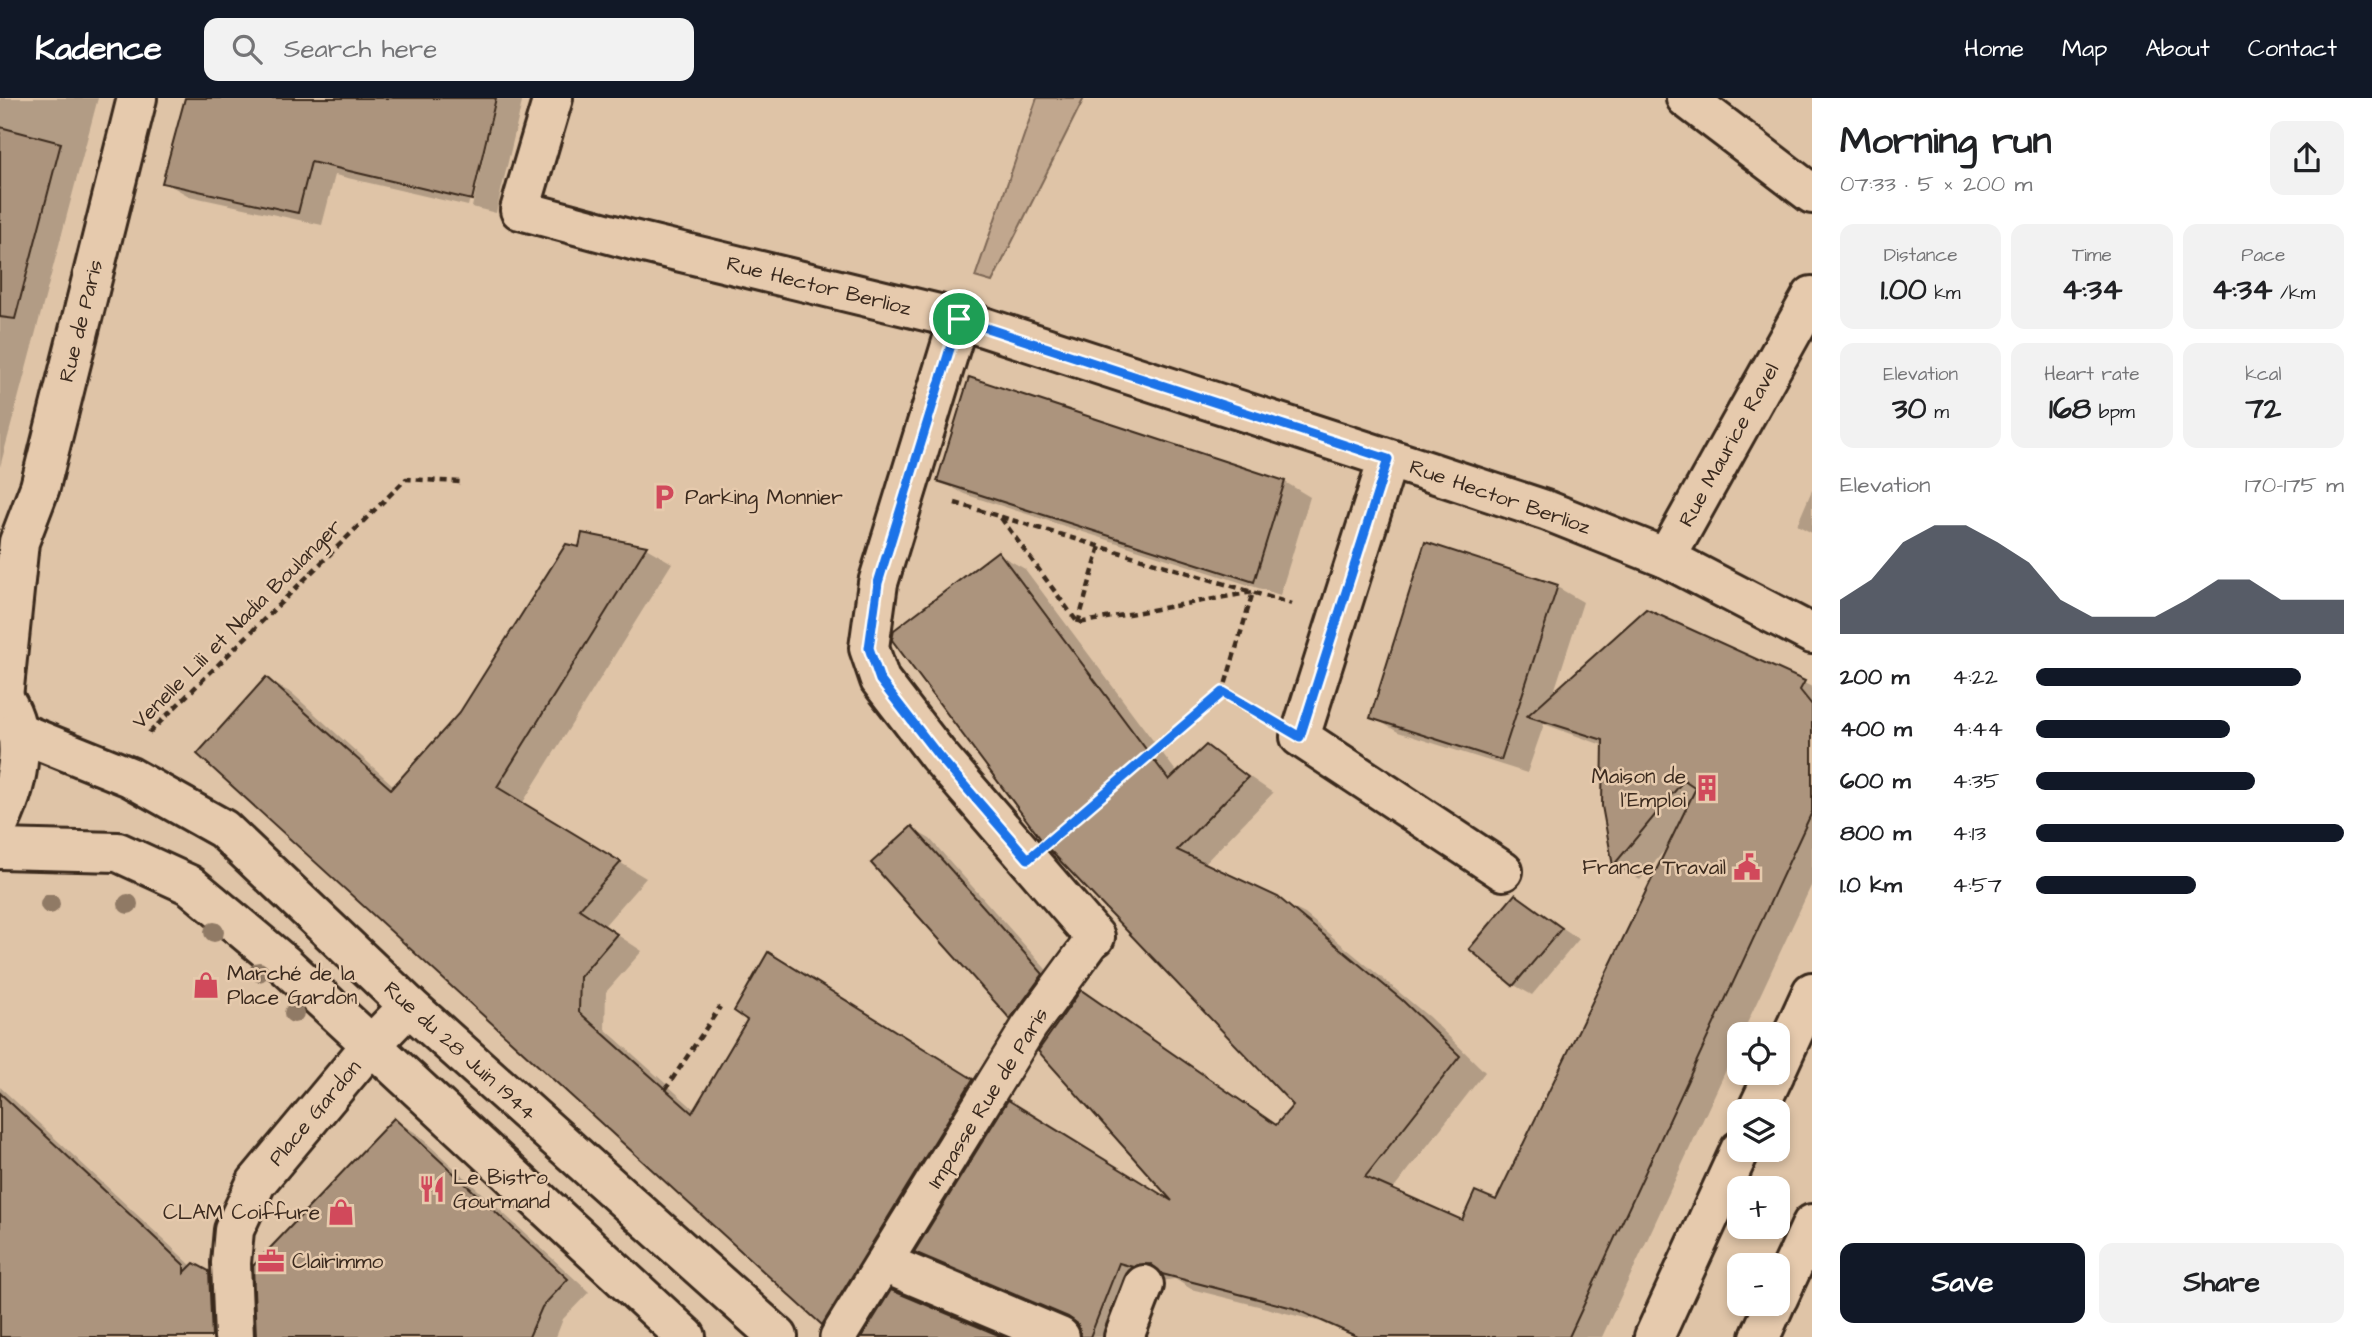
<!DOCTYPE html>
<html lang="en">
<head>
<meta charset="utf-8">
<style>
	body { margin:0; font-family:"Architects Daughter",sans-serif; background:#f2f2f2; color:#202124; height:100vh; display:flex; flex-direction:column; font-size:26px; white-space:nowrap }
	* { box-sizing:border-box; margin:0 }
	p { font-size:23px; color:#757577 }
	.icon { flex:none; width:38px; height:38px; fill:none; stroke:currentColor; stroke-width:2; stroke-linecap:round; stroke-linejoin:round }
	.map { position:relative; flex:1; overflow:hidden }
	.sheet { display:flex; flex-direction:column; background:#fff; width:560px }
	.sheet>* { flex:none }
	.fabs { position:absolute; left:1727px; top:924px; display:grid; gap:14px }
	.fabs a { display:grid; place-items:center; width:63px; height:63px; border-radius:14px; background:#fff; box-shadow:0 4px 10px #0003; font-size:35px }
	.pin { position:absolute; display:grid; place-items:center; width:60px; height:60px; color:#fff; margin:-30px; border:4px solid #fff; border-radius:50%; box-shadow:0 2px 7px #0007 }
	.round { display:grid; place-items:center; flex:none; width:74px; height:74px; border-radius:14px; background:#f2f2f2 }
	.summary { display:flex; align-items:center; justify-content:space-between; height:119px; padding:0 28px }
	h1 { font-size:38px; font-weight:700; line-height:52px }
	.stats { display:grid; grid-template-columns:repeat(3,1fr); gap:10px; height:119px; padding:7px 28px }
	.stats div { display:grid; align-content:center; border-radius:14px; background:#f2f2f2; text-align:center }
	.stats b { font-size:30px; font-weight:700 }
	.stats small { font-size:19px; font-weight:400 }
	.stats p { font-size:19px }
	.chart { height:196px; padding:14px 28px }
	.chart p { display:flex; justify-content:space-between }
	.chart svg { width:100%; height:126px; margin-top:7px; fill:#111827; opacity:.7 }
	.primary-button { display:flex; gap:14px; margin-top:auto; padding:14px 28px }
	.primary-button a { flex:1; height:80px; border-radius:14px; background:#111827; color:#fff; font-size:28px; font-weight:700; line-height:80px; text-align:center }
	.primary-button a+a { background:#f2f2f2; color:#202124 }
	ul { padding:0 28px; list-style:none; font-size:23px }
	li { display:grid; grid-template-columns:112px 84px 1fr; align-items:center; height:52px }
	li i { height:18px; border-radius:9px; background:#111827 }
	header { display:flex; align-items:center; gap:42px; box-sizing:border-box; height:98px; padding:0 35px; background:#111827; color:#fff }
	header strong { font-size:33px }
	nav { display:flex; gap:38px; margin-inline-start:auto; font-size:24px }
	.search { width:490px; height:63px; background:#f2f2f2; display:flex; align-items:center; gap:18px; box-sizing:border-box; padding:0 24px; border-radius:14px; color:#757577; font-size:26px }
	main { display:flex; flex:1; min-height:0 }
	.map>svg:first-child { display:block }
	.green { fill:#c1a78e; stroke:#7e6856; stroke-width:2 }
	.shadow { fill:#0003 }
	.building { fill:#ac947d; stroke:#3b2a1e; stroke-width:2 }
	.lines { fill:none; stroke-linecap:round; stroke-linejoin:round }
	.pedestrian-casing { stroke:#3b2a1e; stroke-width:40 }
	.minor-casing { stroke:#3b2a1e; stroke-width:44 }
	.tertiary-casing { stroke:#3b2a1e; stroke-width:44 }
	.secondary-casing { stroke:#3b2a1e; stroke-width:44 }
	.primary-casing { stroke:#3b2a1e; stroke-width:44 }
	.path { stroke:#3b2a1e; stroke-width:4.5; stroke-dasharray:7 5; stroke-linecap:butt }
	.pedestrian { stroke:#e6caad; stroke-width:35 }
	.minor { stroke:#e6caad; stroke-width:38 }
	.tertiary { stroke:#e6caad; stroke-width:38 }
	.secondary { stroke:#e6caad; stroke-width:38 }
	.primary { stroke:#e6caad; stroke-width:38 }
	.tree { fill:#907a65 }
	.route-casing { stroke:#fff; stroke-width:14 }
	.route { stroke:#1a73e8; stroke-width:9 }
	.labels { text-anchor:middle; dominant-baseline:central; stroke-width:5; stroke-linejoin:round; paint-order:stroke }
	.street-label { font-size:21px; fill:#3b2a1e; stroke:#e6caad }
	.poi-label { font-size:21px; fill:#3b2a1e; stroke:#e6caad; text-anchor:start }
</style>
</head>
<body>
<header>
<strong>Kadence</strong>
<div class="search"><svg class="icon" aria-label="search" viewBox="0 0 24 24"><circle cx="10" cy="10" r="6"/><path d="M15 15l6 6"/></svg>Search here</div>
<nav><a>Home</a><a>Map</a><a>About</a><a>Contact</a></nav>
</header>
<main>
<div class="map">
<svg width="1812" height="1239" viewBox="0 0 1812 1239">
	<rect width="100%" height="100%" fill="#dfc4a7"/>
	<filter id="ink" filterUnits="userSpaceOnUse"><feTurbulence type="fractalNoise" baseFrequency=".0143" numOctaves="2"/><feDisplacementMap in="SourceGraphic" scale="14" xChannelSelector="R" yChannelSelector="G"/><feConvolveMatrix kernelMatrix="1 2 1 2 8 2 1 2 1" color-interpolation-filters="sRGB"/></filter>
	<g filter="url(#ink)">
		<path class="green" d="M1037,0h47l-92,184 -17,-5z"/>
		<g class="shadow">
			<path d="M0,0h98l-98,369z"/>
			<path d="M187,0h307l-26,108 -133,-31 -13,50 -133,-29 -25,-14z"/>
			<path d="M497,0h26l-27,115 -24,-6z"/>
			<path d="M971,282l314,102 25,15 -30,98 -316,-101 -25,-14z"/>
			<path d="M1812,392v43l-15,-8z"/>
			<path d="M584,437l62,13 26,15 -150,241 124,74 -42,48 38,25 -36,41 -1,37 90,81 54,-91 46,-49 204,126 -152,241 -24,-14 -557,-644 27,15 102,93 67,-74 118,-164z"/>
			<path d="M998,456l27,15 153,205 28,-27 67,46 -69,71 101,50 124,103 56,55 -93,119 71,32 33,-21 173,-357 -29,35 -26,-15 -10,-59 1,-60 -61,-22 -17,49 -129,-41 -26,-15 185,-130 26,15 -30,93 251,-12 8,4v197l-70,150h-2v6l-138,297h-247l-34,-15 -130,-33 -16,-10 -14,2 -39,56h-39l-4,-13 -136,-58 -27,-15 260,-46 -94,-213 196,133 17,-20z"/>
			<path d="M912,731l18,10 130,146 -31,43 -18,-10 -138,-155z"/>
			<path d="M1516,798l63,43 -47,56 -18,-10 -43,-36z"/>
			<path d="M0,989l193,180 38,19 2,51h-233z"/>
			<path d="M395,1022l21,13 173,159 -26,27 -7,18h-298z"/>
		</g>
		<g class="building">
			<path d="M185,0h311l-24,102 -161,-38 -13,51 -136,-30z"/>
			<path d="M0,29l61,16 -46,176 -15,-2z"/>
			<path d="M969,279l316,104 -31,101 -317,-101z"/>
			<path d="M582,435l65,13 -150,241 124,75 -42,47 38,25 -37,43 -1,35 113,101 55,-93 -13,-9 34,-59 205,127 -151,246 -625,-571 69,-77 125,112 69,-77 106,-168 13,3z"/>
			<path d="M1425,444l133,43 -57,175 -131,-42z"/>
			<path d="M998,453l171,229 37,-35 42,32 -71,73 101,47 124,103 58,56 -95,121 97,43 13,-29 21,9 200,-412 -12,-8 -71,86 -11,-60 1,-66 -76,-24 119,-107 159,72 -5,9 12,15v107l-243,525h-211l-65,-29 -131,-34 -11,-10 -18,3 -14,-4 -29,74h-9l-3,-13 -10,-7 -154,-65 94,-152 164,101 -134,-150 43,-61 195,135 17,-20 -247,-259 -154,-206 2,-10z"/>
			<path d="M912,728l131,148 -33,45 -139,-156z"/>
			<path d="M1515,796l47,34 -49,58 -44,-37z"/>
			<path d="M0,995l184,172v8l10,-10 15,8 3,66h-212z"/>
			<path d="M394,1020l174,161 -26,28 -13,30h-273l-3,-71z"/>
			<path d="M891,1192l112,47h-141z"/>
		</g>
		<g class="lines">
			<defs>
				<path id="pedestrian" d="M838,1239l191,-310 66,-90"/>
				<g id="minor">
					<path d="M553,0l-33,112 112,30 327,79 468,152 121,40 118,47 146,76"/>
					<path d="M1686,0l126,96"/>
					<path d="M959,221l-81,264 -9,65 11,32 58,75 157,182"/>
					<path d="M1388,361l-88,278 203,134"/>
					<path d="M1666,460l146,-262"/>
					<path d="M886,1166l174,73"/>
					<path d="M234,1239l-3,-74 3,-33 22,-47 115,-138 38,-39"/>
					<path d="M1124,1239l20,-52"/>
				</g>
				<path id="tertiary" d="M3,599l16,-155 21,-55 97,-389"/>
				<g id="secondary">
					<path d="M0,595c30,39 19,89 0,129"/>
					<path d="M16,633l114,46 93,52 186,177 369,331"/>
					<path d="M0,751l118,3 72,33 93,78 403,374"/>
				</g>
				<g id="primary">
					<path d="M1778,968l34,-74"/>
					<path d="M1757,1013l18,-38"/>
					<path d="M1778,1200l34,-74"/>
					<path d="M1654,1239l86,-187"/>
					<path d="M1760,1239l15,-33"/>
				</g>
			</defs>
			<use href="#pedestrian" class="pedestrian-casing"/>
			<use href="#minor" class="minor-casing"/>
			<use href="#tertiary" class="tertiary-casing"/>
			<use href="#secondary" class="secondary-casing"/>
			<use href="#primary" class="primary-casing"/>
			<g class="path">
				<path d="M955,405l337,101"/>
				<path d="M1001,420l77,105 175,-31 -30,100"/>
				<path d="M1078,525l22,-77"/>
				<path d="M149,635l257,-254 54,3"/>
				<path d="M1064,731l159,-137 35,21"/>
				<path d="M665,992l55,-83"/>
			</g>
			<use href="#pedestrian" class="pedestrian"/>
			<use href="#minor" class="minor"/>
			<use href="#tertiary" class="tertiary"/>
			<use href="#secondary" class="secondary"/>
			<use href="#primary" class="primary"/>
		</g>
		<g class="tree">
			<circle cx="50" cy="806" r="10"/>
			<circle cx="128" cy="806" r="10"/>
			<circle cx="214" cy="834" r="10"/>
			<circle cx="259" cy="874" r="10"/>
			<circle cx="294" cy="915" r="10"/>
		</g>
	</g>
	<g class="lines" filter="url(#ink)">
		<defs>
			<path id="route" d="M959,221l429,140 -88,278 -77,-45 -195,167 -90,-104 -58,-75 -11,-32 9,-65z"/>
		</defs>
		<use href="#route" class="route-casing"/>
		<use href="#route" class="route"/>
	</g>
	<defs>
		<symbol id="parking-bare" viewBox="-9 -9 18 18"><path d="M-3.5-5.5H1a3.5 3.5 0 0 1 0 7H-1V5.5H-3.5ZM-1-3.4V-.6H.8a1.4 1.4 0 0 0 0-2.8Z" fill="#d1495b" stroke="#e6caad" stroke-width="2.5" paint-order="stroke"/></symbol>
		<symbol id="building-bare" viewBox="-9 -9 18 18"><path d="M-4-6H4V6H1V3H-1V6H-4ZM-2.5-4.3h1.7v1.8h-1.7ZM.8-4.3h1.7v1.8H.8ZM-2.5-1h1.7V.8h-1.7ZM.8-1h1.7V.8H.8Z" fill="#d1495b" stroke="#e6caad" stroke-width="2.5" paint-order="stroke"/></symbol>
		<symbol id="civic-bare" viewBox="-9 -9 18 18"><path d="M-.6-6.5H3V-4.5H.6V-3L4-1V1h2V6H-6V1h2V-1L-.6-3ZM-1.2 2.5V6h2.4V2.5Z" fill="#d1495b" stroke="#e6caad" stroke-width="2.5" paint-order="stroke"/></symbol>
		<symbol id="shop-bare" viewBox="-9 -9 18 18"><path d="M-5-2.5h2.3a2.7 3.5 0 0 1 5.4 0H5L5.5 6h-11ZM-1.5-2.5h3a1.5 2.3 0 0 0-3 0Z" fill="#d1495b" stroke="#e6caad" stroke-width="2.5" paint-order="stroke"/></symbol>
		<symbol id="restaurant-bare" viewBox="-9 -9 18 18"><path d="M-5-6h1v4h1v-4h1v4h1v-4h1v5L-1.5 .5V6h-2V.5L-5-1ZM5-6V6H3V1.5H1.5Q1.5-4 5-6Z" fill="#d1495b" stroke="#e6caad" stroke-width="2.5" paint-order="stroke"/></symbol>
		<symbol id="office-bare" viewBox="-9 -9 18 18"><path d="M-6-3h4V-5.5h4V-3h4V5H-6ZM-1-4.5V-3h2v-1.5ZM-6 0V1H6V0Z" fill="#d1495b" stroke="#e6caad" stroke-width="2.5" paint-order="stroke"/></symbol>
	</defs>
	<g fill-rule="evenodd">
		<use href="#parking-bare" x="645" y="380" width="38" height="38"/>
		<use href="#building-bare" x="1688" y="671" width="38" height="38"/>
		<use href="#civic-bare" x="1728" y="750" width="38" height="38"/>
		<use href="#shop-bare" x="187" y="868" width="38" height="38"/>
		<use href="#restaurant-bare" x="413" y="1072" width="38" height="38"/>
		<use href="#shop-bare" x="322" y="1095" width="38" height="38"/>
		<use href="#office-bare" x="252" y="1144" width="38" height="38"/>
	</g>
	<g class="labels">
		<g class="street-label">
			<text transform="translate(819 188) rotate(14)">Rue Hector Berlioz</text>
			<text transform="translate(81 223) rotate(-76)">Rue de Paris</text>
			<text transform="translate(1729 347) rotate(-61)">Rue Maurice Ravel</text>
			<text transform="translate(1500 399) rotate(19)">Rue Hector Berlioz</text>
			<text transform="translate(237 526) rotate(-45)">Venelle Lili et Nadia Boulanger</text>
			<text transform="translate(460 953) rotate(42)">Rue du 28 Juin 1944</text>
			<text transform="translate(988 1000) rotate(-58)">Impasse Rue de Paris</text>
			<text transform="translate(315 1015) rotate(-50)">Place Gardon</text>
		</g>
		<g class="poi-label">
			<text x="685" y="399">Parking Monnier</text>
			<text x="1686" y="678" text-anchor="end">Maison de<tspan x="1686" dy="24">l'Emploi</tspan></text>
			<text x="1726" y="769" text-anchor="end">France Travail</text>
			<text x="227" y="875">Marché de la<tspan x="227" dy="24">Place Gardon</tspan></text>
			<text x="453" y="1079">Le Bistro<tspan x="453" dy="24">Gourmand</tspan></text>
			<text x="320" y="1114" text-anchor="end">CLAM Coiffure</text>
			<text x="292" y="1163">Clairimmo</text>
		</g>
	</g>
</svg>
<div class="fabs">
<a><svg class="icon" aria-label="locate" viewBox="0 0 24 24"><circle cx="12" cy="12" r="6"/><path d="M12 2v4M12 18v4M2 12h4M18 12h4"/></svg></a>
<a><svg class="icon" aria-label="layers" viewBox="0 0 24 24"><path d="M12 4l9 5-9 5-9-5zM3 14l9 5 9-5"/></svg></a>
<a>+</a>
<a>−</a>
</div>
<div class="pin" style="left:959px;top:221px;background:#1e9e55"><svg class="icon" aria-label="arrive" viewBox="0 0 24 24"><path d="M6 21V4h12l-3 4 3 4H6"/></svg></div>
</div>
<section class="sheet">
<div class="summary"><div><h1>Morning run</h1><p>07:33 · 5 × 200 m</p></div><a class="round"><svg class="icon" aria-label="share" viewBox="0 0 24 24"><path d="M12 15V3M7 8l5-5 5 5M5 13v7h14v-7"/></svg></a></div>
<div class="stats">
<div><p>Distance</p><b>1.00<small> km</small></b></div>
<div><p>Time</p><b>4:34</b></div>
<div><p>Pace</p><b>4:34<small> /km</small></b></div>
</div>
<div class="stats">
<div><p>Elevation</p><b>30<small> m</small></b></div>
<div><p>Heart rate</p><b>168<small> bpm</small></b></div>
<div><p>kcal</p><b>72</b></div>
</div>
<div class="chart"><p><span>Elevation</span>170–175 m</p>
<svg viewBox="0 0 160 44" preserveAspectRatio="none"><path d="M0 44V32L10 25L20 12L30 6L40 6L50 12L60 19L70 32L80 38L90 38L100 38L110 32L120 25L130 25L140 32L150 32L160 32V44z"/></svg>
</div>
<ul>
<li><b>200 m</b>4:22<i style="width:86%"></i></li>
<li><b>400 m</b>4:44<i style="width:63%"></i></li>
<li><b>600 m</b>4:35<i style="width:71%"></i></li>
<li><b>800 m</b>4:13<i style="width:100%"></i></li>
<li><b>1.0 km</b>4:57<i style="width:52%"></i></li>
</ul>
<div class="primary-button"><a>Save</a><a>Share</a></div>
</section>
</main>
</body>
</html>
